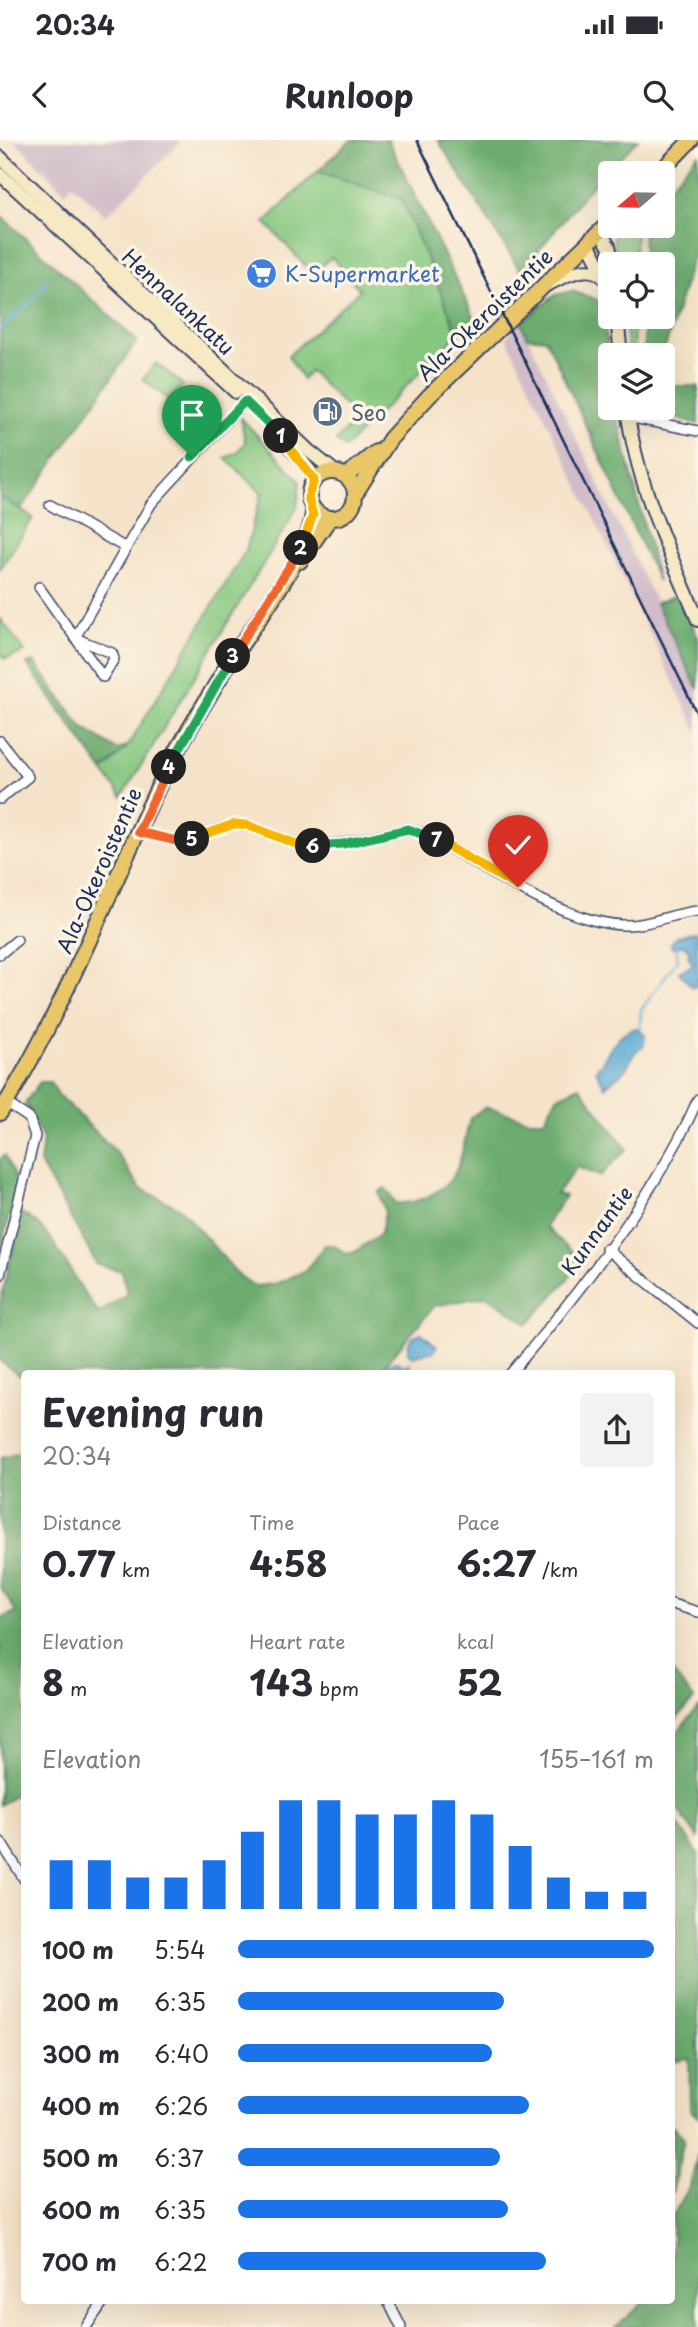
<!DOCTYPE html>
<html lang="en">
<head>
<meta charset="utf-8">
<style>
	body { margin:0; font-family:"Playpen Sans",sans-serif; background:#f2f2f3; color:#2b2b33; height:100vh; display:flex; flex-direction:column; font-size:26px; white-space:nowrap }
	* { box-sizing:border-box; margin:0 }
	p { font-size:23px; color:#7c7c81 }
	.icon { flex:none; width:38px; height:38px; fill:none; stroke:currentColor; stroke-width:2; stroke-linecap:round; stroke-linejoin:round }
	.map { position:relative; flex:1; overflow:hidden }
	.sheet { position:absolute; left:21px; top:1230px; width:654px; height:934px; display:flex; flex-direction:column; background:#fff; border-radius:7px; box-shadow:0 7px 28px #0002 }
	.sheet>* { flex:none }
	.needle { width:46px; rotate:250deg }
	.controls { position:absolute; left:598px; top:21px; display:grid; gap:14px }
	.controls a { display:grid; place-items:center; width:77px; height:77px; border-radius:7px; background:#fff; box-shadow:0 7px 28px #0002; font-size:35px }
	.pin { position:absolute; display:grid; place-items:center; width:60px; height:60px; color:#fff; margin:-72px -30px; border-radius:50% 50% 50% 0; rotate:-45deg; box-shadow:0 0 7px #0007 }
	.pin .icon { rotate:45deg }
	.km { position:absolute; width:35px; height:35px; margin:-18px; border-radius:50%; background:#222; color:#fff; font-size:19px; line-height:35px; text-align:center }
	.round { display:grid; place-items:center; flex:none; width:74px; height:74px; border-radius:7px; background:#f2f2f3 }
	.headline { display:flex; align-items:center; justify-content:space-between; height:119px; padding:0 21px }
	h1 { font-size:38px; font-weight:700; line-height:52px }
	.figures { display:grid; grid-template-columns:repeat(3,1fr); gap:10px; height:119px; padding:7px 21px }
	.figures div { display:grid; align-content:center }
	.figures b { font-size:35px; font-weight:700 }
	.figures small { font-size:19px; font-weight:400 }
	.figures p { font-size:19px }
	.chart { height:196px; padding:14px 21px }
	.chart p { display:flex; justify-content:space-between }
	.chart svg { width:100%; height:126px; margin-top:7px; stroke:#1a73e8; stroke-width:6 }
	ul { padding:0 21px; list-style:none; font-size:23px }
	li { display:grid; grid-template-columns:112px 84px 1fr; align-items:center; height:52px }
	li i { height:18px; border-radius:9px; background:#1a73e8 }
	.status { display:flex; justify-content:space-between; align-items:center; height:49px; padding:0 35px; background:#fff; direction:ltr }
	.status svg { height:19px; fill:currentColor }
	header { display:flex; justify-content:space-between; align-items:center; height:91px; padding:0 21px; background:#fff; font-size:32px; font-weight:700 }
	.map>svg:first-child { display:block }
	.industrial { fill:#d1bdc9 }
	.green { fill:#86c780; stroke:#507b6f; stroke-width:2 }
	.forest { fill:#6cac6e; stroke:#446e66; stroke-width:2 }
	.water { fill:#5cabd6; stroke:#3c6d9a; stroke-width:2 }
	.lines { fill:none; stroke-linecap:round; stroke-linejoin:round }
	.stream { stroke:#5cabd6; stroke-width:2.5 }
	.street-casing { stroke:#3c4a6e; stroke-width:12 }
	.secondary-casing { stroke:#3c4a6e; stroke-width:16 }
	.primary-casing { stroke:#3c4a6e; stroke-width:18 }
	.street { stroke:#fff; stroke-width:9 }
	.secondary { stroke:#f6e9c3; stroke-width:12 }
	.primary { stroke:#e9c769; stroke-width:14 }
	.rail { stroke:#1b2f5e; stroke-width:2.5 }
	.split-1-casing { stroke:#fff; stroke-width:14 }
	.split-2-casing { stroke:#fff; stroke-width:14 }
	.split-3-casing { stroke:#fff; stroke-width:14 }
	.split-4-casing { stroke:#fff; stroke-width:14 }
	.split-5-casing { stroke:#fff; stroke-width:14 }
	.split-6-casing { stroke:#fff; stroke-width:14 }
	.split-7-casing { stroke:#fff; stroke-width:14 }
	.split-8-casing { stroke:#fff; stroke-width:14 }
	.split-1 { stroke:#22a559; stroke-width:9 }
	.split-2 { stroke:#f5b400; stroke-width:9 }
	.split-3 { stroke:#f0652b; stroke-width:9 }
	.split-4 { stroke:#22a559; stroke-width:9 }
	.split-5 { stroke:#f0652b; stroke-width:9 }
	.split-6 { stroke:#f5b400; stroke-width:9 }
	.split-7 { stroke:#22a559; stroke-width:9 }
	.split-8 { stroke:#f5b400; stroke-width:9 }
	.labels { text-anchor:middle; dominant-baseline:central; stroke-width:7; stroke-linejoin:round; paint-order:stroke }
	.shop-label { font-size:21px; fill:#366cbe; stroke:#fcf5e5; text-anchor:start }
	.street-label { font-size:21px; fill:#1b2f5e; stroke:#fcf5e5 }
	.service-label { font-size:21px; fill:#4e5e75; stroke:#fcf5e5; text-anchor:start }
</style>
</head>
<body>
<div class="status"><b>20:34</b><svg viewBox="0 0 49 12"><path d="M0 12V9h3v3zM5 12V6h3v6zM10 12V3h3v9zM15 12V0h3v12zM26 1h20v11H26zM47 4h2v5h-2z"/></svg></div>
<header><svg class="icon" aria-label="back" viewBox="0 0 24 24"><path d="M15 5l-7 7 7 7"/></svg>Runloop<svg class="icon" aria-label="search" viewBox="0 0 24 24"><circle cx="10" cy="10" r="6"/><path d="M15 15l6 6"/></svg></header>
<div class="map">
<svg width="698" height="2187" viewBox="0 0 698 2187">
	<rect width="100%" height="100%" fill="#fcf5e5"/>
	<filter id="ink" filterUnits="userSpaceOnUse"><feTurbulence type="fractalNoise" baseFrequency=".0143" numOctaves="2"/><feDisplacementMap in="SourceGraphic" scale="14" xChannelSelector="R" yChannelSelector="G"/><feConvolveMatrix kernelMatrix="1 2 1 2 8 2 1 2 1" color-interpolation-filters="sRGB"/></filter>
	<filter id="wash" filterUnits="userSpaceOnUse"><feTurbulence type="fractalNoise" baseFrequency=".00686" numOctaves="4" result="noise"/><feDisplacementMap in="SourceGraphic" scale="28" xChannelSelector="R" yChannelSelector="G"/><feGaussianBlur stdDeviation="1.57" result="paint"/><feColorMatrix in="noise" values="0 0 0 0 0 0 0 0 0 0 0 0 0 0 0 0 0 1.4 0 .05"/><feComposite in="paint" operator="in"/></filter>
	<g filter="url(#wash)">
		<rect width="100%" height="100%" fill="#f5e3c9"/>
		<g class="industrial">
			<path d="M14,0h163l3,3 -74,73 -34,-32 -7,8z"/>
			<path d="M521,183l177,367v43l-192,-396z"/>
		</g>
		<g class="green">
			<path d="M318,31l84,28 56,135 -113,114 -9,-7 21,-23 -47,-47 -7,8 -15,-23 72,-66 -28,-33 -20,16 -47,-51z"/>
			<path d="M619,86h9l8,10 -2,28h-17c-2,-12 -7,-28 2,-38z"/>
			<path d="M624,177h9l1,38h-6z"/>
			<path d="M156,223l27,22 -13,16 -27,-22z"/>
			<path d="M241,278l59,63 -3,27 -175,289 -19,-26 25,-25 118,-196 16,-57 -37,-35 12,-5 8,-11z"/>
			<path d="M0,357l33,21 -33,51z"/>
			<path d="M0,478l25,34 -20,7 -5,-7z"/>
		</g>
		<g class="forest">
			<path d="M351,0h37l87,179 -17,15 -56,-135 -84,-28z"/>
			<path d="M438,0h200l-51,51 -66,81z"/>
			<path d="M698,14v86l-35,115h-19v-38h19v-53h-19l-1,-38h20v-32z"/>
			<path d="M0,75l137,126 -116,169 -21,-13z"/>
			<path d="M572,151l26,9c11,35 13,71 13,108h4l43,173 -112,-242 -19,-2 -6,-14 34,-28z"/>
			<path d="M663,246h35v38l-53,-14 -1,-2h19z"/>
			<path d="M679,454l19,44v51l-42,-86z"/>
			<path d="M34,522l48,65 35,23 11,-4 -25,25 -76,-107z"/>
			<path d="M40,942h10l10,15 56,55 24,36 41,21 59,68 16,9 19,-2 30,-13 20,-26h8l14,9 8,-2 26,-19 4,-21 -6,-20 6,-4 11,15c21,2 51,-12 60,-32 8,-17 9,-37 15,-54l15,-10 44,13h14l13,-23 22,-11 48,63 -27,27 -23,-9 -21,27 9,2 -20,31 38,35 -55,62 -41,-28 -53,10 -57,68h-353v5l-24,-18v-57l21,-91c36,17 52,72 78,100l28,-19 -5,-23 -25,-6 -57,-102 3,-24 -18,-36z"/>
			<path d="M5,1015l12,28 -17,69v-93z"/>
			<path d="M24,1312v338l-24,15v-186l16,-7 -16,-26v-128z"/>
			<path d="M672,1531l22,28 -22,25z"/>
			<path d="M698,1567v131l-26,-37v-62z"/>
			<path d="M672,1676l26,37v264l-8,-7 -1,-52 -17,3z"/>
			<path d="M672,1986l12,13 -12,54z"/>
			<path d="M698,2013v174h-82l28,-26h28v-84l18,-31z"/>
		</g>
		<g class="water">
			<path d="M696,792l2,54 -6,1 -13,-15 14,-7 -5,-10 3,-2 -7,-8 -12,3 -1,-5 5,-6z"/>
			<path d="M638,888l7,7 -2,12 -8,5 -10,18 -20,17 -9,-17c14,-15 18,-39 42,-42z"/>
			<path d="M421,1193l16,13 -3,5 -22,5 -4,-3c-1,-10 4,-17 13,-20z"/>
			<path d="M396,1222l8,4 6,-3 -2,11h-27l6,-10z"/>
		</g>
		<g class="lines">
			<g class="stream">
				<path d="M0,189l37,-34 10,-15"/>
				<path d="M640,889l1,-19 37,-51 -2,-11"/>
			</g>
		</g>
	</g>
	<g filter="url(#ink)">
		<g class="lines">
			<defs>
				<g id="street">
					<path d="M628,277l70,14"/>
					<path d="M50,365l76,43"/>
					<path d="M39,447l64,90 11,-18 -2,-6 -37,-15"/>
					<path d="M75,498l76,-134 100,-109"/>
					<path d="M0,601l28,36 -28,22"/>
					<path d="M138,692l43,10 53,-18 13,1 57,22 39,-4 65,-14 20,6c52,30 135,88 195,90 26,1 50,-12 75,-14"/>
					<path d="M0,814l17,-14"/>
					<path d="M606,1109l92,74"/>
					<path d="M0,1135l35,-139 -6,-18 -23,-15"/>
					<path d="M510,1234c65,-76 149,-184 188,-275"/>
					<path d="M672,1464l26,8"/>
					<path d="M0,1701l24,38"/>
					<path d="M388,2161l13,26"/>
					<path d="M86,2187l18,-26"/>
				</g>
				<g id="secondary">
					<path d="M0,17l309,294 25,20"/>
					<path d="M0,34l236,218"/>
					<path d="M600,92l9,14 4,18"/>
					<path d="M588,103l18,34"/>
					<path d="M549,144c22,-12 51,-26 62,6"/>
					<path d="M617,177l4,38"/>
					<path d="M627,268c9,74 42,144 71,212"/>
					<path d="M275,289l35,42 4,9"/>
				</g>
				<g id="primary">
					<path d="M659,33l32,-33"/>
					<circle cx="332" cy="355" r="23"/>
					<path d="M346,336l30,-24"/>
					<path d="M355,354l35,-55 39,-43 182,-175"/>
					<path d="M300,421l30,-43"/>
					<path d="M0,973c67,-108 110,-227 165,-340 17,-33 37,-65 56,-97 23,-40 92,-123 92,-166"/>
				</g>
			</defs>
			<use href="#street" class="street-casing"/>
			<use href="#secondary" class="secondary-casing"/>
			<use href="#primary" class="primary-casing"/>
			<use href="#street" class="street"/>
			<use href="#secondary" class="secondary"/>
			<use href="#primary" class="primary"/>
			<path class="rail" d="M417,0l281,576"/>
		</g>
	</g>
	<g class="lines" filter="url(#ink)">
		<defs>
			<path id="split-1" d="M192,317l53,-56 36,35"/>
			<path id="split-2" d="M281,296l33,44 -6,17 5,18 -12,33"/>
			<path id="split-3" d="M233,516l68,-108"/>
			<path id="split-4" d="M169,627l64,-111"/>
			<path id="split-5" d="M169,627l-31,65 43,10 11,-3"/>
			<path id="split-6" d="M192,699l42,-15 13,1 57,22 9,-1"/>
			<path id="split-7" d="M313,706l30,-2 65,-15 29,11"/>
			<path id="split-8" d="M437,700l81,47"/>
		</defs>
		<use href="#split-1" class="split-1-casing"/>
		<use href="#split-2" class="split-2-casing"/>
		<use href="#split-3" class="split-3-casing"/>
		<use href="#split-4" class="split-4-casing"/>
		<use href="#split-5" class="split-5-casing"/>
		<use href="#split-6" class="split-6-casing"/>
		<use href="#split-7" class="split-7-casing"/>
		<use href="#split-8" class="split-8-casing"/>
		<use href="#split-1" class="split-1"/>
		<use href="#split-2" class="split-2"/>
		<use href="#split-3" class="split-3"/>
		<use href="#split-4" class="split-4"/>
		<use href="#split-5" class="split-5"/>
		<use href="#split-6" class="split-6"/>
		<use href="#split-7" class="split-7"/>
		<use href="#split-8" class="split-8"/>
	</g>
	<defs>
		<symbol id="supermarket-disc" viewBox="-11 -11 22 22"><circle r="9.5" fill="#3f7fe0" stroke="#fcf5e5"/><path d="M-6-5.5h2.5l.6 2H6L4.5 2H-2.5L-4.4-4H-6ZM-1.5 3.2a1.3 1.3 0 1 0 .1 0ZM3 3.2a1.3 1.3 0 1 0 .1 0Z" fill="#fff"/></symbol>
		<symbol id="fuel-disc" viewBox="-11 -11 22 22"><circle r="9.5" fill="#5c6f8a" stroke="#fcf5e5"/><path d="M-5.5-6h7V0h2V4h1.3V-2.5L3-4.5l.8-.8L6-3V5H2.5V1h-1V6h-7ZM-4.2-4.7v3.2H.2V-4.7Z" fill="#fff"/></symbol>
	</defs>
	<g fill-rule="evenodd">
		<use href="#supermarket-disc" x="244" y="116" width="35" height="35"/>
		<use href="#fuel-disc" x="310" y="254" width="35" height="35"/>
	</g>
	<g class="labels">
		<g class="shop-label">
			<text x="285" y="133">K-Supermarket</text>
		</g>
		<g class="street-label">
			<text transform="translate(179 161) rotate(43)">Hennalankatu</text>
			<text transform="translate(484 174) rotate(-44)">Ala-Okeroistentie</text>
			<text transform="translate(98 730) rotate(-66)">Ala-Okeroistentie</text>
			<text transform="translate(596 1090) rotate(-54)">Kunnantie</text>
		</g>
		<g class="service-label">
			<text x="351" y="272">Seo</text>
		</g>
	</g>
</svg>
<div class="controls">
<a><svg class="needle" viewBox="-14 -14 28 28"><path d="M0-13l5 13h-10z" fill="#e53935"/><path d="M0 13l5-13h-10z" fill="#7c7c81"/></svg></a>
<a><svg class="icon" aria-label="locate" viewBox="0 0 24 24"><circle cx="12" cy="12" r="6"/><path d="M12 2v4M12 18v4M2 12h4M18 12h4"/></svg></a>
<a><svg class="icon" aria-label="layers" viewBox="0 0 24 24"><path d="M12 4l9 5-9 5-9-5zM3 14l9 5 9-5"/></svg></a>
</div>
<div class="pin" style="left:192px;top:317px;background:#1e9e55"><svg class="icon" aria-label="arrive" viewBox="0 0 24 24"><path d="M6 21V4h12l-3 4 3 4H6"/></svg></div>
<div class="pin" style="left:518px;top:747px;background:#d93025"><svg class="icon" aria-label="check" viewBox="0 0 24 24"><path d="M5 12l5 5 9-10"/></svg></div>
<b class="km" style="left:281px;top:296px">1</b>
<b class="km" style="left:301px;top:408px">2</b>
<b class="km" style="left:233px;top:516px">3</b>
<b class="km" style="left:169px;top:627px">4</b>
<b class="km" style="left:192px;top:699px">5</b>
<b class="km" style="left:313px;top:706px">6</b>
<b class="km" style="left:437px;top:700px">7</b>
<section class="sheet">
<div class="headline"><div><h1>Evening run</h1><p>20:34</p></div><a class="round"><svg class="icon" aria-label="share" viewBox="0 0 24 24"><path d="M12 15V3M7 8l5-5 5 5M5 13v7h14v-7"/></svg></a></div>
<div class="figures">
<div><p>Distance</p><b>0.77<small> km</small></b></div>
<div><p>Time</p><b>4:58</b></div>
<div><p>Pace</p><b>6:27<small> /km</small></b></div>
</div>
<div class="figures">
<div><p>Elevation</p><b>8<small> m</small></b></div>
<div><p>Heart rate</p><b>143<small> bpm</small></b></div>
<div><p>kcal</p><b>52</b></div>
</div>
<div class="chart"><p><span>Elevation</span>155–161 m</p>
<svg viewBox="0 0 160 44" preserveAspectRatio="none"><path d="M5 44V27M15 44V27M25 44V33M35 44V33M45 44V27M55 44V17M65 44V6M75 44V6M85 44V11M95 44V11M105 44V6M115 44V11M125 44V22M135 44V33M145 44V38M155 44V38"/></svg>
</div>
<ul>
<li><b>100 m</b>5:54<i style="width:100%"></i></li>
<li><b>200 m</b>6:35<i style="width:64%"></i></li>
<li><b>300 m</b>6:40<i style="width:61%"></i></li>
<li><b>400 m</b>6:26<i style="width:70%"></i></li>
<li><b>500 m</b>6:37<i style="width:63%"></i></li>
<li><b>600 m</b>6:35<i style="width:65%"></i></li>
<li><b>700 m</b>6:22<i style="width:74%"></i></li>
</ul>
</section>
</div>
</body>
</html>
